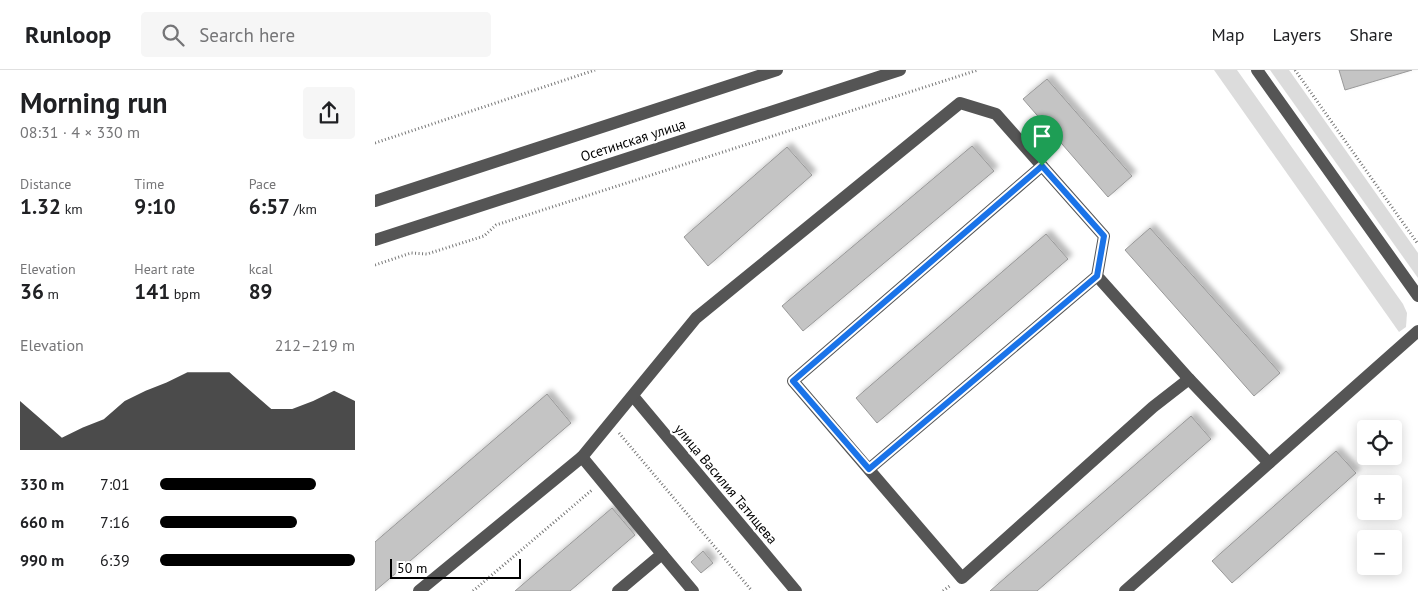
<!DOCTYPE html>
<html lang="en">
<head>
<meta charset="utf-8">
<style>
	body { margin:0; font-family:"PT Sans",sans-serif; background:#f6f6f6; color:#202124; height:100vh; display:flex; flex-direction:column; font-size:19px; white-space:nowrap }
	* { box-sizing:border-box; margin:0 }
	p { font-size:16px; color:#757577 }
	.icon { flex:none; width:28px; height:28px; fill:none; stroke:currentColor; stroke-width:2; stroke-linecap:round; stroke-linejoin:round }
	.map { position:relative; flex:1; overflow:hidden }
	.panel { display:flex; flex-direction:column; background:#fff; width:375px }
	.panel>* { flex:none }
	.tools { position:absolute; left:982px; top:350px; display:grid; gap:10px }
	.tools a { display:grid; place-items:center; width:45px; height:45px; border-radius:5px; background:#fff; box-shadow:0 2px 12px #0003; font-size:25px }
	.scale { position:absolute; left:15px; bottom:12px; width:131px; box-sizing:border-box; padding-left:5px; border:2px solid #000; border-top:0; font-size:14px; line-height:18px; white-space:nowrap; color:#000; -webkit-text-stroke:4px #fff; paint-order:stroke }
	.pin { position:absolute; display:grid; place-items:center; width:42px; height:42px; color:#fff; margin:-51px -21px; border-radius:50% 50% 50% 0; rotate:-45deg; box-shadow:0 0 5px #0007 }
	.pin .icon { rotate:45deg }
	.round { display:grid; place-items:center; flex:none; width:52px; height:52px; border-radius:5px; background:#f6f6f6 }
	.head { display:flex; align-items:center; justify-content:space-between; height:85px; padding:0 20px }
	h1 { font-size:28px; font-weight:600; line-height:38px }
	.metrics { display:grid; grid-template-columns:repeat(3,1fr); gap:8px; height:85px; padding:5px 20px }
	.metrics div { display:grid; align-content:center }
	.metrics b { font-size:21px; font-weight:600 }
	.metrics small { font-size:14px; font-weight:400 }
	.metrics p { font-size:14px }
	.chart { height:140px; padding:10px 20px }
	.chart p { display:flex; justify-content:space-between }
	.chart svg { width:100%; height:90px; margin-top:5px; fill:#000; opacity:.7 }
	ul { padding:0 20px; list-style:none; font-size:16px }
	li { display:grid; grid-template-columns:80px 60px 1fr; align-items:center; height:38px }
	li i { height:12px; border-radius:6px; background:#000 }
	header { display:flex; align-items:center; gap:30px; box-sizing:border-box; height:70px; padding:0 25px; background:#fff; border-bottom:1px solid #e0e0e0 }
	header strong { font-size:24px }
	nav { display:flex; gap:28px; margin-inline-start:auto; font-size:18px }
	.search { width:350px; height:45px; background:#f6f6f6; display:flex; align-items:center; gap:12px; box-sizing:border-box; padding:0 18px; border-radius:5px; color:#757577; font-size:19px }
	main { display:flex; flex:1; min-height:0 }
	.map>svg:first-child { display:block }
	.green { fill:#dcdcdc }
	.building { fill:#c4c4c4; stroke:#999; filter:url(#shadow) }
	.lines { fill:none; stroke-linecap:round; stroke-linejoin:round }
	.path { stroke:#777; stroke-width:3; stroke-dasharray:1 2.5; stroke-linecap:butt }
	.minor { stroke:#555; stroke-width:12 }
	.route-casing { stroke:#fff; stroke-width:10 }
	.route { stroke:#1a73e8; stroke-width:6 }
	.labels { text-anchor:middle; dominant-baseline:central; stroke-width:4.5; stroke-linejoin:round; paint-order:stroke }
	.street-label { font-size:14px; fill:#000; stroke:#fff }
</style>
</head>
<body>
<header>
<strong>Runloop</strong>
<div class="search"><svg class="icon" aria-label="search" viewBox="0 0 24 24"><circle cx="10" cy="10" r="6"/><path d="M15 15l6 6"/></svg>Search here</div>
<nav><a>Map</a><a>Layers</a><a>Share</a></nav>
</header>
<main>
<section class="panel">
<div class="head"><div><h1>Morning run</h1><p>08:31 · 4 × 330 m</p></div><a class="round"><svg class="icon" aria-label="share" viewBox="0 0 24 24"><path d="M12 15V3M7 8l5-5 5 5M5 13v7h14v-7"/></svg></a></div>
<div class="metrics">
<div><p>Distance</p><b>1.32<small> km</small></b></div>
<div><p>Time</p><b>9:10</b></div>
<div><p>Pace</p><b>6:57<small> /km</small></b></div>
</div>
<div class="metrics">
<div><p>Elevation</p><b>36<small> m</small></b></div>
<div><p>Heart rate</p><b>141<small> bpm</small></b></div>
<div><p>kcal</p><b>89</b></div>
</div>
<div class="chart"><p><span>Elevation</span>212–219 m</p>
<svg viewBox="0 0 160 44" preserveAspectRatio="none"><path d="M0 44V20L10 29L20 38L30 33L40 29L50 20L60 15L70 11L80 6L90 6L100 6L110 15L120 24L130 24L140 20L150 15L160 20V44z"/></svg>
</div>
<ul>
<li><b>330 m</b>7:01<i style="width:80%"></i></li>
<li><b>660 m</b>7:16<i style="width:70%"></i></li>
<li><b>990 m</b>6:39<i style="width:100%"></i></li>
</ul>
</section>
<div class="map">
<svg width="1043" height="521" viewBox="0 0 1043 521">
	<defs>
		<filter id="shadow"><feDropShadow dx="4.5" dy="-4.5" stdDeviation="2.5" flood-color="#0004"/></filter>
	</defs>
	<rect width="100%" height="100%" fill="#fff"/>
	<g class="green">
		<path d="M839,0h23l166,234 4,9 -1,14 -7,5z"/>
		<path d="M895,0h19l129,183v25z"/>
	</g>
	<g class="building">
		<path d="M964,0h73l-67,20z"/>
		<path d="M672,9l85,97 -24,21 -85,-98z"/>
		<path d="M597,76l22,25 -191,160 -21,-25z"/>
		<path d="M412,77l25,28 -104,91 -24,-29z"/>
		<path d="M775,158l130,145 -26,23 -129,-146z"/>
		<path d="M671,164l22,25 -191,164 -21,-25z"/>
		<path d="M172,324l24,29 -196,168v-49z"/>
		<path d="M816,346l20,23 -174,152h-47z"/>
		<path d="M961,381l20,22 -124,110 -20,-22z"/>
		<path d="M237,438l23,27 -65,56h-55z"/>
		<path d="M328,481l10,12 -12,10 -10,-11z"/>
	</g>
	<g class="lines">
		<g class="path">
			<path d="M920,0l123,174"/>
			<path d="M0,73l220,-73"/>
			<path d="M0,195l36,-12 16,1 57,-18 12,-11 482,-155"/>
			<path d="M244,363l133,158"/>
			<path d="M98,521l119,-101"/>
			<path d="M568,521l8,-6"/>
		</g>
		<g class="minor">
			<path d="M882,0l161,226"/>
			<path d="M667,96l-249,215 169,197 191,-171 36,-28"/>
			<path d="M0,131l402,-131"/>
			<path d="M0,170l525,-170"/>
			<path d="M258,326l163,195"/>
			<path d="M207,387l80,97 -44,37"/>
			<path d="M494,399l228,-193"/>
			<path d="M287,484l31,37"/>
			<path d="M44,521l163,-134 114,-139 264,-215 36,11 108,122 -7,40 92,103 80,84"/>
			<path d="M750,521l293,-260"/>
		</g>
	</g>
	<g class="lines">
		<defs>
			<path id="route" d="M667,96l62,70 -7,40 -228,193 -76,-88z"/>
		</defs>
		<use href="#route" class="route-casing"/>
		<use href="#route" class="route"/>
	</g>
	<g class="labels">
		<g class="street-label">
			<text transform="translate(258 70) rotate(-18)">Осетинская улица</text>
			<text transform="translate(351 414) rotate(50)">улица Василия Татищева</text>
		</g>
	</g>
</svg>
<div class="tools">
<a><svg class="icon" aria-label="locate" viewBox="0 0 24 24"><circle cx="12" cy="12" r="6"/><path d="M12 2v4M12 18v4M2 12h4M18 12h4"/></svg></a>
<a>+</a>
<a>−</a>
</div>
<div class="scale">50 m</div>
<div class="pin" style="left:667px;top:96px;background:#1e9e55"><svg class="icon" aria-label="arrive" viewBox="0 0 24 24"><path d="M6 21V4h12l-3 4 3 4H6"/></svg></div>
</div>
</main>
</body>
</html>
